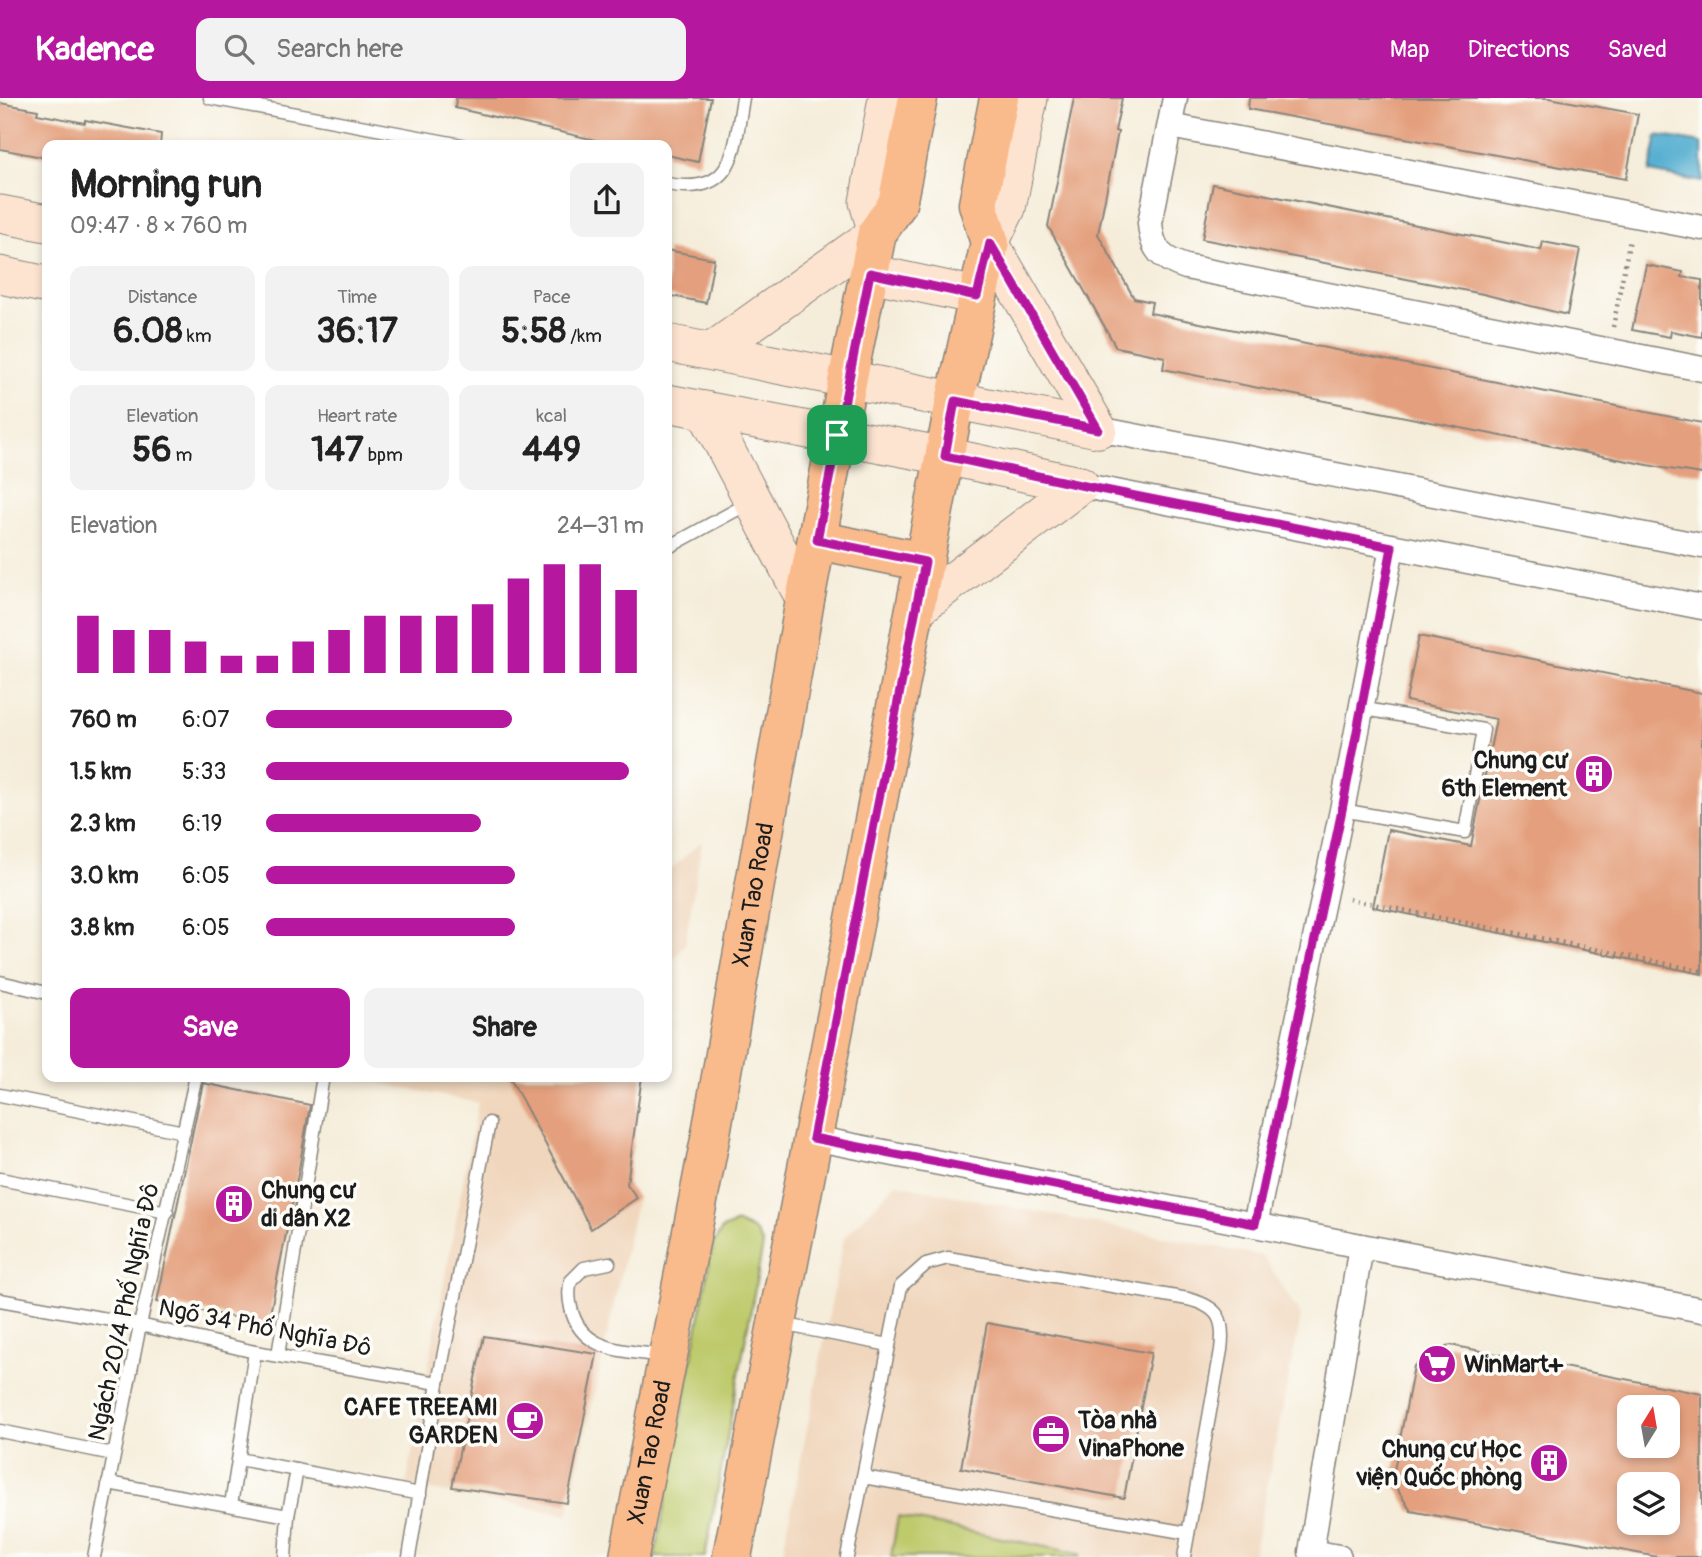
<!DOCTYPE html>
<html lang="en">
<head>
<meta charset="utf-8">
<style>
	body { margin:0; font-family:Pangolin,sans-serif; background:#f2f2f2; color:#222; height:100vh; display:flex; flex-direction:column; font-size:26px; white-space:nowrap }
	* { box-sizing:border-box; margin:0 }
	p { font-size:23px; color:#767676 }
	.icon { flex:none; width:38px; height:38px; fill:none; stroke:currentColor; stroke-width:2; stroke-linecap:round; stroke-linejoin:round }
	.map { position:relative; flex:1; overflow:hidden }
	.details { position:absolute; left:42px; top:42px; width:630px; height:942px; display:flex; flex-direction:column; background:#fff; border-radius:14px; box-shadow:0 4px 10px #0003 }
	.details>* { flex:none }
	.needle { width:46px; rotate:11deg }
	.controls { position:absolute; left:1617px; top:1297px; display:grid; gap:14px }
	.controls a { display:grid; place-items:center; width:63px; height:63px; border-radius:14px; background:#fff; box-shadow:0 4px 10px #0003; font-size:35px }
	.pin { position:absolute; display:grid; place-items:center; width:60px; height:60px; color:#fff; margin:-30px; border-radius:14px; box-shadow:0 4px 10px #0006 }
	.round { display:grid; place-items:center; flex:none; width:74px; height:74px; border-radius:14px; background:#f2f2f2 }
	.summary { display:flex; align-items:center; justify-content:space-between; height:119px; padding:0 28px }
	h1 { font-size:38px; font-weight:800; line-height:52px }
	.stats { display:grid; grid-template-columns:repeat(3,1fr); gap:10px; height:119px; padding:7px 28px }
	.stats div { display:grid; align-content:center; border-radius:14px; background:#f2f2f2; text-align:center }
	.stats b { font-size:35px; font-weight:800 }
	.stats small { font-size:19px; font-weight:400 }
	.stats p { font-size:19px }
	.chart { height:196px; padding:14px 28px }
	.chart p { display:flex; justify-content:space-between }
	.chart svg { width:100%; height:126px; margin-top:7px; stroke:#b5179e; stroke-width:6 }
	.action { display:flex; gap:14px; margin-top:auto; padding:14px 28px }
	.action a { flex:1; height:80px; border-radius:14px; background:#b5179e; color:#fff; font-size:28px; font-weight:800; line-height:80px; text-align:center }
	.action a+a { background:#f2f2f2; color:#222 }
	ul { padding:0 28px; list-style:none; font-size:23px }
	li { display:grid; grid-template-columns:112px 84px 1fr; align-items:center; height:52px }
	li i { height:18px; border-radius:9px; background:#b5179e }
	header { display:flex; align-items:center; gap:42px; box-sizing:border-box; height:98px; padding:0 35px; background:#b5179e; color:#fff }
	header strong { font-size:33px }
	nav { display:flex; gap:38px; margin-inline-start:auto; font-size:24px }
	.search { width:490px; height:63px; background:#f2f2f2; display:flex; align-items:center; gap:18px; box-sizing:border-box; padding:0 24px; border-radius:14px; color:#767676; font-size:26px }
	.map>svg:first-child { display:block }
	.built { fill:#f0d6bc }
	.green { fill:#beca6c; stroke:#6d7344; stroke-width:2 }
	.water { fill:#52add0; stroke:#376476; stroke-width:2 }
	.building { fill:#e4a07e; fill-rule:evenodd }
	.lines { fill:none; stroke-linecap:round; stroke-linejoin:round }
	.lane-casing { stroke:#88847b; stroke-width:15 }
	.street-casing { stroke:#88847b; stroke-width:27 }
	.secondary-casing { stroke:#88847b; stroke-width:39 }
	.primary-casing { stroke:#88847b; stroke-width:41 }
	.path { stroke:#88847b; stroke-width:4.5; stroke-dasharray:2 5; stroke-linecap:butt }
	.lane { stroke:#fff; stroke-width:12 }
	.street { stroke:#fff; stroke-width:24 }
	.secondary { stroke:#fde4d1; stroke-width:37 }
	.primary { stroke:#fabb8c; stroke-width:38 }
	.route-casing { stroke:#fff; stroke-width:14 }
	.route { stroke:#b5179e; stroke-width:9 }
	.labels { text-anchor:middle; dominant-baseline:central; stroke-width:7; stroke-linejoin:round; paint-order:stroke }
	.poi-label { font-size:24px; font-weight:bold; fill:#1c1c1c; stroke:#fdfcf7; text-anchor:end }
	.street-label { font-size:24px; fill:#1c1c1c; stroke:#fdfcf7 }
</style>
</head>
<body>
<header>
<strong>Kadence</strong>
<div class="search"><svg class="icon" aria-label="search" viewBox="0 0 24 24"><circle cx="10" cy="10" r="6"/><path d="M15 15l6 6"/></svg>Search here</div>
<nav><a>Map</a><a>Directions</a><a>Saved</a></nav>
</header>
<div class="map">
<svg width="1702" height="1459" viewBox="0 0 1702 1459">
	<rect width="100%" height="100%" fill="#fdfcf7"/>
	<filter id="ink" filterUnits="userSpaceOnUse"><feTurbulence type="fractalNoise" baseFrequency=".0143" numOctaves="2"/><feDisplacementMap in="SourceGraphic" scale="14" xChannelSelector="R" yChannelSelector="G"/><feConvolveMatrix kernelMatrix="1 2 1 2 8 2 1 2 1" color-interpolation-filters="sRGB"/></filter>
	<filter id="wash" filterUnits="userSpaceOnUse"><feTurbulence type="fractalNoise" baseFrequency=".00686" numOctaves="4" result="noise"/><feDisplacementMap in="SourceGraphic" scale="28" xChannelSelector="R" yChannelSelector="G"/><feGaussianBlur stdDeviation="1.57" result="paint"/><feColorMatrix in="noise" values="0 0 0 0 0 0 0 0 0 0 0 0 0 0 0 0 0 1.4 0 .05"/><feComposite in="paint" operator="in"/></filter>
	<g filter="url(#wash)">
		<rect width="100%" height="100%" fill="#f5edda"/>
		<g class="built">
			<path d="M702,743l-17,103 -18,24v-95z"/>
			<path d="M343,978h299l-15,108 10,14 -69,317 -162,-30 72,-382z"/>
			<path d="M896,1086l367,72 38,60 -48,241h-471l62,-319z"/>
		</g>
		<g class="green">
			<path d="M737,1125l18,8 8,14 -58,312h-50l58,-313 9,-15z"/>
			<path d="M898,1419l182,37v3h-189z"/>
		</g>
		<path class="water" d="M1657,37l45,8v39l-52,-10z"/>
		<g id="blocks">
			<g class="building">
				<path d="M456,0h255l-13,64 -31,-7v-10h-50l-162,-37z"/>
				<path d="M1074,0h48l-7,33 3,1 -20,102 36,64 18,4 -2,11 552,110v51l-39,-6 -500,-99 2,-12 -49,-10 -68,-121z"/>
				<path d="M1249,0h300l89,16 -12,65 -378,-70z"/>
				<path d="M0,5l38,7 -1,4 48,9v-3l76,14 -1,11h-113v13l-47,-9z"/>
				<path d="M1213,86l328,66 2,-8 37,7 -13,66 -84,-21 -281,-55z"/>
				<path d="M667,152l47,9 -8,44 -39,-8z"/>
				<path d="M1646,167l37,7 -1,5 20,3v57l-31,-6 -1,6 -38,-7z"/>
				<path d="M1419,538l283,57v281l-329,-67 15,-77 83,16 25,-127 -90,-18z"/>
				<path d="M509,978h133l-15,108 10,14 -46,31z"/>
				<path d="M203,985l107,22 -11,64 -31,155 -111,-22z"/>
				<path d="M987,1225l164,30 -27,145 -163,-30z"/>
				<path d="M484,1238l113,18 -30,149 -115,-16z"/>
				<path d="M1450,1247l252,49v163h-44l-247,-46 -19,-30 22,-115zM1629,1309h39v39h-39zM1629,1386h39v38h-39z"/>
			</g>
		</g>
	</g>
	<g filter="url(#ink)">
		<use href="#blocks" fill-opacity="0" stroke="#88847b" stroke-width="2"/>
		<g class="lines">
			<defs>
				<g id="lane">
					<path d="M210,0l252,47"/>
					<path d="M667,86c69,13 67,-35 76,-86"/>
					<path d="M667,450l82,-45"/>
					<path d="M1342,712l123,22 18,-102 -123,-22"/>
					<path d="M0,884l47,11"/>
					<path d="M0,997l184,37"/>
					<path d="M0,1081l167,33"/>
					<path d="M609,1165l-25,5 -13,13c-3,9 -2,18 0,27 10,45 55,42 91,48"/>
					<path d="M0,1202l140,25 115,27 183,31"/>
					<path d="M781,1226l108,21"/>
					<path d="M278,1257l45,-279"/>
					<path d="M0,1333l113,23"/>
					<path d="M239,1361l181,35"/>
					<path d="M863,1379l325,56"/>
					<path d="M108,1385l180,33"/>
					<path d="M231,1407l24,-153"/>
					<path d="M94,1459l46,-232 56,-249"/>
					<path d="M285,1459l3,-41 9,-46"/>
					<path d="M409,1459l29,-174 51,-260"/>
					<path d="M847,1459l54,-271 25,-22 22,-6 240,41c31,8 37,20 33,51l-37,207"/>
				</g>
				<g id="street">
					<path d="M1175,0l-25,125c2,27 11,36 36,44l516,102"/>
					<path d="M1170,28l532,102"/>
					<path d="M1098,331l604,117"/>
					<path d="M1080,387l622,122"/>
					<path d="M813,1040l548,108 341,64"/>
					<path d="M1255,1127l87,-415 50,-263"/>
					<path d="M1339,1459l-28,-5 50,-306"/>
				</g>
				<g id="secondary">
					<path d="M1029,0l-22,110 -17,35 108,186"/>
					<path d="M0,116l47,9"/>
					<path d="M870,175l107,23"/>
					<path d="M0,177l47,10"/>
					<path d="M667,245l431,86"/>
					<path d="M712,253l165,-118 -9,-31 19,-104"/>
					<path d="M667,305l278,53 135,29"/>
					<path d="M705,312l100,190"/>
					<path d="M915,512l165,-125"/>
				</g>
				<g id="primary">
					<path d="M817,442l108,22"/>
					<path id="s1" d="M629,1459l81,-418 95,-539 43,-223 29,-144 20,-29 21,-106"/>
					<path d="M732,1459l223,-1156 35,-158 -12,-39 21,-106"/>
				</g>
			</defs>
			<use href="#lane" class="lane-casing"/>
			<use href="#street" class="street-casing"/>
			<use href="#secondary" class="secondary-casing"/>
			<use href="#primary" class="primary-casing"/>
			<g class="path">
				<path d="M1613,229l17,-88"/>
				<path d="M1349,801l353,72"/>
			</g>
			<use href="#lane" class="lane"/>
			<use href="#street" class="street"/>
			<use href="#secondary" class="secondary"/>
			<use href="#primary" class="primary"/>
		</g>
	</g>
	<g class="lines" filter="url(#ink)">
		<defs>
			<path id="route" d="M990,145l108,186 -143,-28 -10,55 135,29 312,62 -50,263 -87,414 -442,-86 112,-576 -108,-22 53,-267 107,23z"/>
		</defs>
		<use href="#route" class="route-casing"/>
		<use href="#route" class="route"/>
	</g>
	<defs>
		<symbol id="building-disc" viewBox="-11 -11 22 22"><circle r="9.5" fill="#b5179e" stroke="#fdfcf7"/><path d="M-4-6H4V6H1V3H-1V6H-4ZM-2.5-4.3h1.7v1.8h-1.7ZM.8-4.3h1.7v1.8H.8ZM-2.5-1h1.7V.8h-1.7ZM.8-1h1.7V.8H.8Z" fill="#fff"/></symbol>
		<symbol id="supermarket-disc" viewBox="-11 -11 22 22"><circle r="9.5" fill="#b5179e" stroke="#fdfcf7"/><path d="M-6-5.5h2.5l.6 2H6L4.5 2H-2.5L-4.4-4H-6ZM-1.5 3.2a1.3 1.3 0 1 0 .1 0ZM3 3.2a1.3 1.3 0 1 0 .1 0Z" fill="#fff"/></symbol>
		<symbol id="cafe-disc" viewBox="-11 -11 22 22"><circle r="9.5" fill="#b5179e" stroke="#fdfcf7"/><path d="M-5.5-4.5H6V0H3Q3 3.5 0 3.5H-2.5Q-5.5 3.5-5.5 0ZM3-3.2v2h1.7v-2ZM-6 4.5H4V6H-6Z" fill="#fff"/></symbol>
		<symbol id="office-disc" viewBox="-11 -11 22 22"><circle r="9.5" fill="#b5179e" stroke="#fdfcf7"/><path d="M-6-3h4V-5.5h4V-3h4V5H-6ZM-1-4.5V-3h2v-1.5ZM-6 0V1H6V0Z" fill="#fff"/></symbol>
	</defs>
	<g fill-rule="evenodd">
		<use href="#building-disc" x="1572" y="654" width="44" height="44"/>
		<use href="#building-disc" x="212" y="1084" width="44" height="44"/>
		<use href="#supermarket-disc" x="1415" y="1244" width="44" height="44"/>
		<use href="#cafe-disc" x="503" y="1301" width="44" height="44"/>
		<use href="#office-disc" x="1029" y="1314" width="44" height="44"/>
		<use href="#building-disc" x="1527" y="1343" width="44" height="44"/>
	</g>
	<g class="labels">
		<g class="poi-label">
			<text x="1567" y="662">Chung cư<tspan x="1567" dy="28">6th Element</tspan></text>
			<text x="261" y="1092" text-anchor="start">Chung cư<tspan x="261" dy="28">di dân X2</tspan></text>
			<text x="1464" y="1266" text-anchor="start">WinMart+</text>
			<text x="498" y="1309">CAFE TREEAMI<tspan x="498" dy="28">GARDEN</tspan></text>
			<text x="1078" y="1322" text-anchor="start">Tòa nhà<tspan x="1078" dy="28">VinaPhone</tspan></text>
			<text x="1522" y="1351">Chung cư Học<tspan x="1522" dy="28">viện Quốc phòng</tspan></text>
		</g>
		<g class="street-label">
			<text stroke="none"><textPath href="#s1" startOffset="674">Xuan Tao Road</textPath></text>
			<text transform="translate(124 1214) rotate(-78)">Ngách 20/4 Phố Nghĩa Đô</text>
			<text transform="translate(265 1230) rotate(11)">Ngõ 34 Phố Nghĩa Đô</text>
			<text stroke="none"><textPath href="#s1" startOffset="107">Xuan Tao Road</textPath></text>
		</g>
	</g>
</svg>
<div class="controls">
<a><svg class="needle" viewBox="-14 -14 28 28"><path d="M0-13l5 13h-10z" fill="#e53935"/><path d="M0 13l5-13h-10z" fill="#767676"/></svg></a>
<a><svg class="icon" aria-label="layers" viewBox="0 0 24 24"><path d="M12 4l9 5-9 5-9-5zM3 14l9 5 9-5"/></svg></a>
</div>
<div class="pin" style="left:837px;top:337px;background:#1e9e55"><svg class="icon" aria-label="arrive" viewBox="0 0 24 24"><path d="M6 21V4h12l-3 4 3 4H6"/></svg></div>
<section class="details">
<div class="summary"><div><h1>Morning run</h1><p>09:47 · 8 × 760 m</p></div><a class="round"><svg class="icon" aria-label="share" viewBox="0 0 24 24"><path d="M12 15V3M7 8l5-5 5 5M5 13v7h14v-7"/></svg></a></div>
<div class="stats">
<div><p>Distance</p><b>6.08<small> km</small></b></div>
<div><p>Time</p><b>36:17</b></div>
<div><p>Pace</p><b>5:58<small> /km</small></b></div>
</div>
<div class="stats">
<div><p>Elevation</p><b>56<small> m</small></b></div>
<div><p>Heart rate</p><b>147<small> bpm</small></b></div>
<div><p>kcal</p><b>449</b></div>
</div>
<div class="chart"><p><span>Elevation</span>24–31 m</p>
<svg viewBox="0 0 160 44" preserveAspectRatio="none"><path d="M5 44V24M15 44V29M25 44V29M35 44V33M45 44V38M55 44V38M65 44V33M75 44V29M85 44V24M95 44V24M105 44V24M115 44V20M125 44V11M135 44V6M145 44V6M155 44V15"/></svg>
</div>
<ul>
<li><b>760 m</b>6:07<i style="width:65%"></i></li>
<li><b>1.5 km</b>5:33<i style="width:96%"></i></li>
<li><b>2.3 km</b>6:19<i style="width:57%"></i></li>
<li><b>3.0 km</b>6:05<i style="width:66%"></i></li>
<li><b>3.8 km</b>6:05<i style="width:66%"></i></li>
</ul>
<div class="action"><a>Save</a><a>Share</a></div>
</section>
</div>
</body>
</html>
